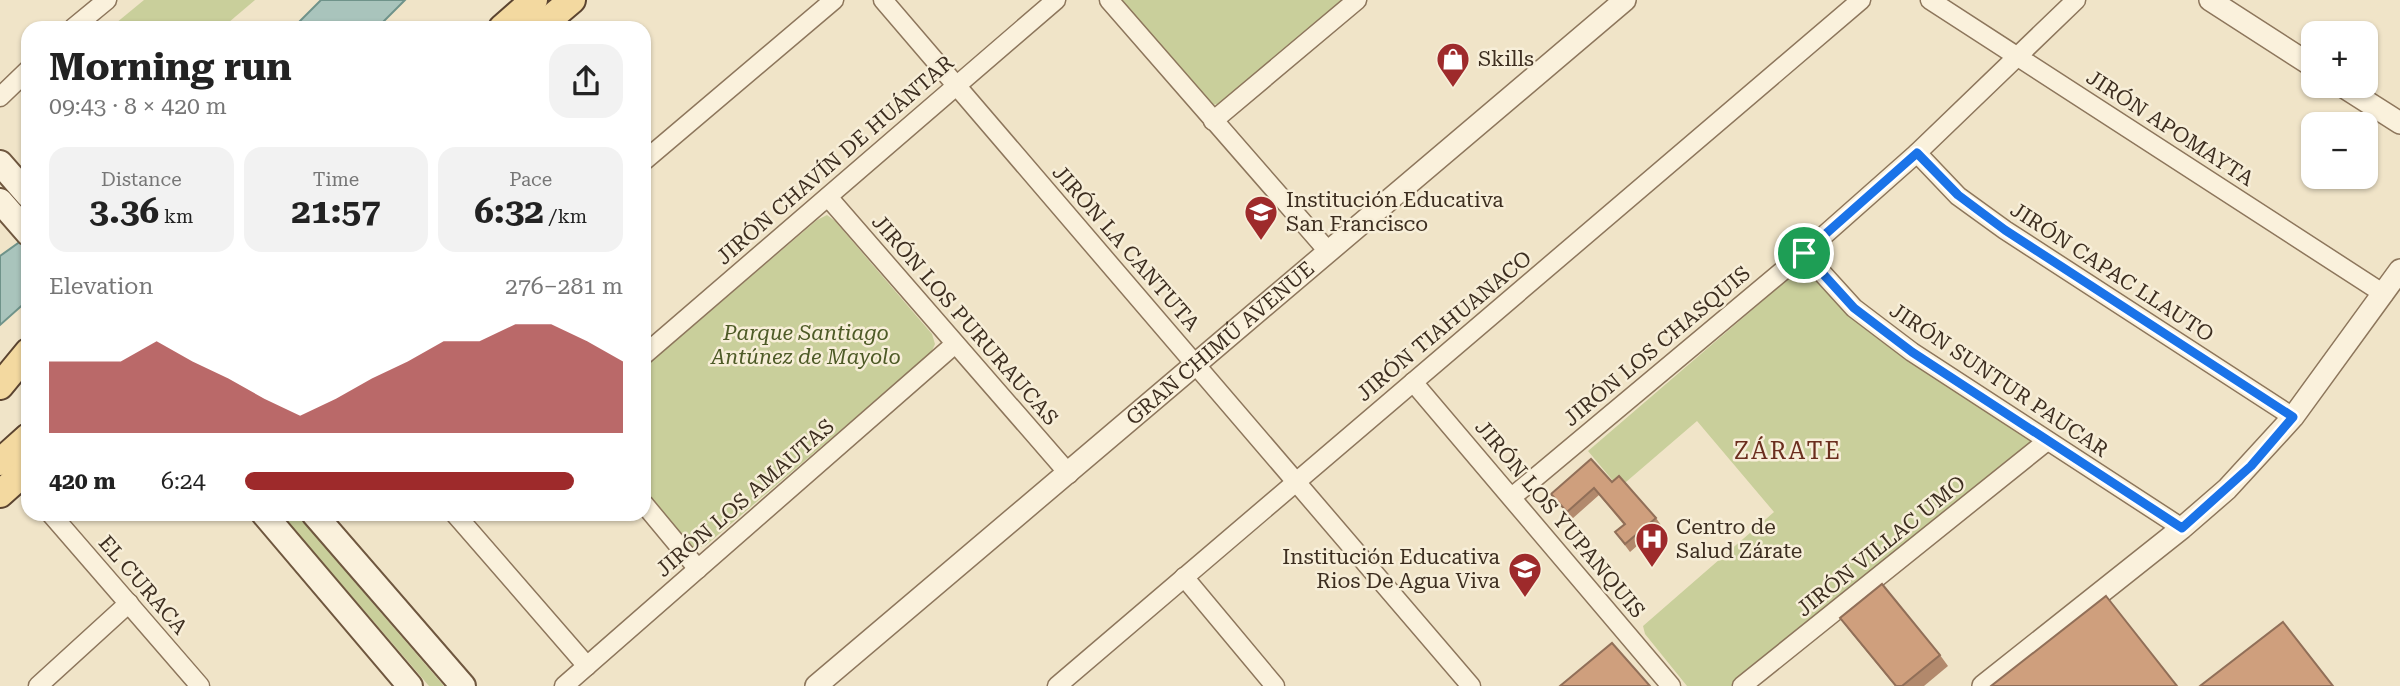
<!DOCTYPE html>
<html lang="en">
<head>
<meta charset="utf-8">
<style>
	body { margin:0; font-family:"Roboto Serif",serif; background:#f2f2f2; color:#222; height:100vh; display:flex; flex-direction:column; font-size:26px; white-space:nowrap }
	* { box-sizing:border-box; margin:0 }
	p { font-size:23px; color:#767676 }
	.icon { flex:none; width:38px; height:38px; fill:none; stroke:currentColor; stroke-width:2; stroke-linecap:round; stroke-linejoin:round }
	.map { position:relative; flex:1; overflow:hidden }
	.drawer { position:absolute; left:21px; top:21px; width:630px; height:500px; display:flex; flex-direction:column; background:#fff; border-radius:21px; box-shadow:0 2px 5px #0004 }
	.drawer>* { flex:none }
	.buttons { position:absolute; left:2301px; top:21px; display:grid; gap:14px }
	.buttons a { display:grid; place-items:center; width:77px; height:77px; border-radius:14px; background:#fff; box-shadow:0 2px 5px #0004; font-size:35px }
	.pin { position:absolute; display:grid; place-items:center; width:60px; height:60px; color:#fff; margin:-30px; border:4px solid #fff; border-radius:50%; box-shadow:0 2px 7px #0007 }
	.round { display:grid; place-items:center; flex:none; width:74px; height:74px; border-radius:21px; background:#f2f2f2 }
	.headline { display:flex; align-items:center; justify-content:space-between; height:119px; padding:0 28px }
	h1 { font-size:38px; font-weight:700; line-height:52px }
	.stats { display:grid; grid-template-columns:repeat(3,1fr); gap:10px; height:119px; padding:7px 28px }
	.stats div { display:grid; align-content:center; border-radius:18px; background:#f2f2f2; text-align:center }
	.stats b { font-size:35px; font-weight:700 }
	.stats small { font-size:19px; font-weight:400 }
	.stats p { font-size:19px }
	.chart { height:196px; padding:14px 28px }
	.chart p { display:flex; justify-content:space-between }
	.chart svg { width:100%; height:126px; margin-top:7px; fill:#9e2a2b; opacity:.7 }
	ul { padding:0 28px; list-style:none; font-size:23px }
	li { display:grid; grid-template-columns:112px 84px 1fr; align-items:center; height:52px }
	li i { height:18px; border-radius:9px; background:#9e2a2b }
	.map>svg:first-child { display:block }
	.green { fill:#c9cf9b }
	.water { fill:#a9c4bc; stroke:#6f938a; stroke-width:2 }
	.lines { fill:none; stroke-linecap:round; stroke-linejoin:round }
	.minor-casing { stroke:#8d765c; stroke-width:21 }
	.tertiary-casing { stroke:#8d765c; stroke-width:24 }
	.secondary-casing { stroke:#6f573f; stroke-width:28 }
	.primary-casing { stroke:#5b4430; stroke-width:30 }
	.minor { stroke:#faf1dc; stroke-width:18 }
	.tertiary { stroke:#faf1dc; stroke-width:21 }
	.secondary { stroke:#faf1dc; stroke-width:24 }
	.primary { stroke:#f3d9a0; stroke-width:26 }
	.wall { fill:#b2896c }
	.building { fill:#cf9f7d; stroke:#916f58; stroke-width:2 }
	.route-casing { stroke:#fff; stroke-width:14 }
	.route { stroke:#1a73e8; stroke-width:9 }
	.labels { text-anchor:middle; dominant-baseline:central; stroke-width:5; stroke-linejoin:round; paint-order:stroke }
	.poi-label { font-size:21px; fill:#3d2e20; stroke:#f7eed8; text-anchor:start }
	.street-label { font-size:21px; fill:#3d2e20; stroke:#f7eed8 }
	.park-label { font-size:21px; font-style:italic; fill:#4d5a26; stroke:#f7eed8 }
	.quarter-label { font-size:24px; letter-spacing:2px; fill:#6b2e1e; stroke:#f7eed8 }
</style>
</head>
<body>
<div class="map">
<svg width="2400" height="686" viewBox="0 0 2400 686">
	<rect width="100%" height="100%" fill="#f0e4c8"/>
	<g class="green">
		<path d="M144,0h111l-33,28h-112z"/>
		<path d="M1119,0h223l-121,103 -8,2 -8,-4z"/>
		<path d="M827,215l8,6 97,113 3,10 -4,9 -226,193 -9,2 -7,-3 -45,-54v-123l173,-148z"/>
		<path d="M1802,267l64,62 167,113 -302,244h-44l-42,-52 -2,-8 131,-114 -77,-91 -78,67 -31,-37z"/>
		<path d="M282,515h15l147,171h-15z"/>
	</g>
	<g class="water">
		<path d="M321,0h84l-28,28h-84z"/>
		<path d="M28,236v64l-28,25v-69z"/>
	</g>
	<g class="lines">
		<defs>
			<g id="minor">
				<path d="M883,0l588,686"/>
				<path d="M1109,0l218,250"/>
				<path d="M1930,0l454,294"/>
				<path d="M73,28l34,-28"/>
				<path d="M0,97l28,-27"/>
				<path d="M1213,121l144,-121"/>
				<path d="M1917,153l41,43 47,34 288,187"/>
				<path d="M644,161l190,-161"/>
				<path d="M828,197l241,277"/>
				<path d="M1804,253l50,55 58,44 270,176"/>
				<path d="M644,355l412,-355"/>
				<path d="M1413,382l258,304"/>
				<path d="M1512,497l292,-244 113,-100 159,-153"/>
				<path d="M644,504l54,65"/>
				<path d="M51,514l149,172"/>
				<path d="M455,514l132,152"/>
				<path d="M1184,577l91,109"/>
				<path d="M38,686l91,-83"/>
				<path d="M564,686l391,-342"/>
				<path d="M1057,686l804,-686"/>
				<path d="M1742,686l305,-245"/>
			</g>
			<g id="tertiary">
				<path d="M2210,0l104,67"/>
				<path d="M2342,86l58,37"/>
				<path id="s1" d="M816,686c271,-227 538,-459 809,-686"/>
				<path d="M1983,686l199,-158 45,-39 66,-72 107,-147"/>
			</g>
			<g id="secondary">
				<path d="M0,163l28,32"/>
				<path d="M0,201l28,32"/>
				<path d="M264,514l146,172"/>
				<path d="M314,514l149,172"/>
			</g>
			<g id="primary">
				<path d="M502,28l32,-28"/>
				<path d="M539,28l33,-28"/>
				<path d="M0,386l28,-34"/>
				<path d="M0,462l28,-25"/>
				<path d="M0,494l28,-25"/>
			</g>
		</defs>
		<use href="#minor" class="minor-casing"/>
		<use href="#tertiary" class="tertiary-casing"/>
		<use href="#secondary" class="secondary-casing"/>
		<use href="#primary" class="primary-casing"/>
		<use href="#minor" class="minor"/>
		<use href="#tertiary" class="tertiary"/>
		<use href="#secondary" class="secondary"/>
		<use href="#primary" class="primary"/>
	</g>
	<g class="wall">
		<path d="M1612,482l44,36 5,7 -31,27 -15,-20 9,-7 -25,-30 -27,24 -21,-25z"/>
		<path d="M1840,618l100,37 8,11 -24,20h-29l-46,-56z"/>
	</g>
	<g class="building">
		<path d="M1591,459l21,23 7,-6 37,42 -31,26 -10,-12 10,-8 -31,-36 -27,24 -16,-18z"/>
		<path d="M1882,584l58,71 -38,31h-6l-56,-68z"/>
		<path d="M2106,596l71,90h-186z"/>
		<path d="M2283,622l50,64h-133z"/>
		<path d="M1612,643l38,43h-90z"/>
	</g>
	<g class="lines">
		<defs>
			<path id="route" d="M1917,153l41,42 47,35 288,187 -42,49 -69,62 -270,-176 -58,-44 -50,-55z"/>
		</defs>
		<use href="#route" class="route-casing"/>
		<use href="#route" class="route"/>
	</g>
	<defs>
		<symbol id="shop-pin" viewBox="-11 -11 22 30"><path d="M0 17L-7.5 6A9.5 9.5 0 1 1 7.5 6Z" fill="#9e2a2b" stroke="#f7eed8"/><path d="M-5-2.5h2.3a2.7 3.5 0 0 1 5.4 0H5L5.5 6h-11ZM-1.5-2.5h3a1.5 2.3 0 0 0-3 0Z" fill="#fff"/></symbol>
		<symbol id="school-pin" viewBox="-11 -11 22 30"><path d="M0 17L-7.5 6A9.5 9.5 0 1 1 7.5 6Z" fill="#9e2a2b" stroke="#f7eed8"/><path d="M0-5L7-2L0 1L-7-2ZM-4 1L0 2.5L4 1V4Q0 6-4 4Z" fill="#fff"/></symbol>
		<symbol id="hospital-pin" viewBox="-11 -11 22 30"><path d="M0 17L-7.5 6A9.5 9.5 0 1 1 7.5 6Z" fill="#9e2a2b" stroke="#f7eed8"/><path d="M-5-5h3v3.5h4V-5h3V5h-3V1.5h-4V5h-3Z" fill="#fff"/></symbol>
	</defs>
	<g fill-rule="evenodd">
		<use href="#shop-pin" x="1434" y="40" width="38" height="52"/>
		<use href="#school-pin" x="1242" y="193" width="38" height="52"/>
		<use href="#hospital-pin" x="1633" y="520" width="38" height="52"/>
		<use href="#school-pin" x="1506" y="550" width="38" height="52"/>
	</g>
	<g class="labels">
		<g class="poi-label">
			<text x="1478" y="59">Skills</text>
			<text x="1286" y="200">Institución Educativa<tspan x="1286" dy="24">San Francisco</tspan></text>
			<text x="1676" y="527">Centro de<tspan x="1676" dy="24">Salud Zárate</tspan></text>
			<text x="1500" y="557" text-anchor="end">Institución Educativa<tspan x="1500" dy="24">Rios De Agua Viva</tspan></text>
		</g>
		<g class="street-label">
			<text transform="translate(2170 128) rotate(33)">JIRÓN APOMAYTA</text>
			<text transform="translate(835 160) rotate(-41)">JIRÓN CHAVÍN DE HUÁNTAR</text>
			<text transform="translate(1126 248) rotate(49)">JIRÓN LA CANTUTA</text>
			<text transform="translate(2112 272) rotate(33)">JIRÓN CAPAC LLAUTO</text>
			<text transform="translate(965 320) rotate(49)">JIRÓN LOS PURURAUCAS</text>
			<text transform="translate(1444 326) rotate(-40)">JIRÓN TIAHUANACO</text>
			<text stroke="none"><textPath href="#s1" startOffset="530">GRAN CHIMÚ AVENUE</textPath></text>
			<text transform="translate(1657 346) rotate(-40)">JIRÓN LOS CHASQUIS</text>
			<text transform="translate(1999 380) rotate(34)">JIRÓN SUNTUR PAUCAR</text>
			<text transform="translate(745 498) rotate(-41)">JIRÓN LOS AMAUTAS</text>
			<text transform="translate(1560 519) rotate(50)">JIRÓN LOS YUPANQUIS</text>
			<text transform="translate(1881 546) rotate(-39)">JIRÓN VILLAC UMO</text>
			<text transform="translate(143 585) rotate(49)">EL CURACA</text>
		</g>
		<g class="park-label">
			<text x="806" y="333">Parque Santiago<tspan x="806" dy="24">Antúnez de Mayolo</tspan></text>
		</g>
		<g class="quarter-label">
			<text x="1788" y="451">ZÁRATE</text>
		</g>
	</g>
</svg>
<div class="buttons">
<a>+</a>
<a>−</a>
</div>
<div class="pin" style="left:1804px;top:253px;background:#1e9e55"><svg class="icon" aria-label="arrive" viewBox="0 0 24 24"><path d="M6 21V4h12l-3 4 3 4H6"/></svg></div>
<section class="drawer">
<div class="headline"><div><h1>Morning run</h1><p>09:43 · 8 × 420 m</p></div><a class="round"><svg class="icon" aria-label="share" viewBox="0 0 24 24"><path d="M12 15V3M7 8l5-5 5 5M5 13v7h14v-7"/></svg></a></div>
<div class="stats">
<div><p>Distance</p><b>3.36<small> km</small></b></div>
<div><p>Time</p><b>21:57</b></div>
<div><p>Pace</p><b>6:32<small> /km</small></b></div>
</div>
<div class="chart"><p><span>Elevation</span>276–281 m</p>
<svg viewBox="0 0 160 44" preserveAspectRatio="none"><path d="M0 44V19L10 19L20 19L30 12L40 19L50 25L60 32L70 38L80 32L90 25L100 19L110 12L120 12L130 6L140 6L150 12L160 19V44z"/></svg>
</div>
<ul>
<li><b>420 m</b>6:24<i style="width:87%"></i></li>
</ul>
</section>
</div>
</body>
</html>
